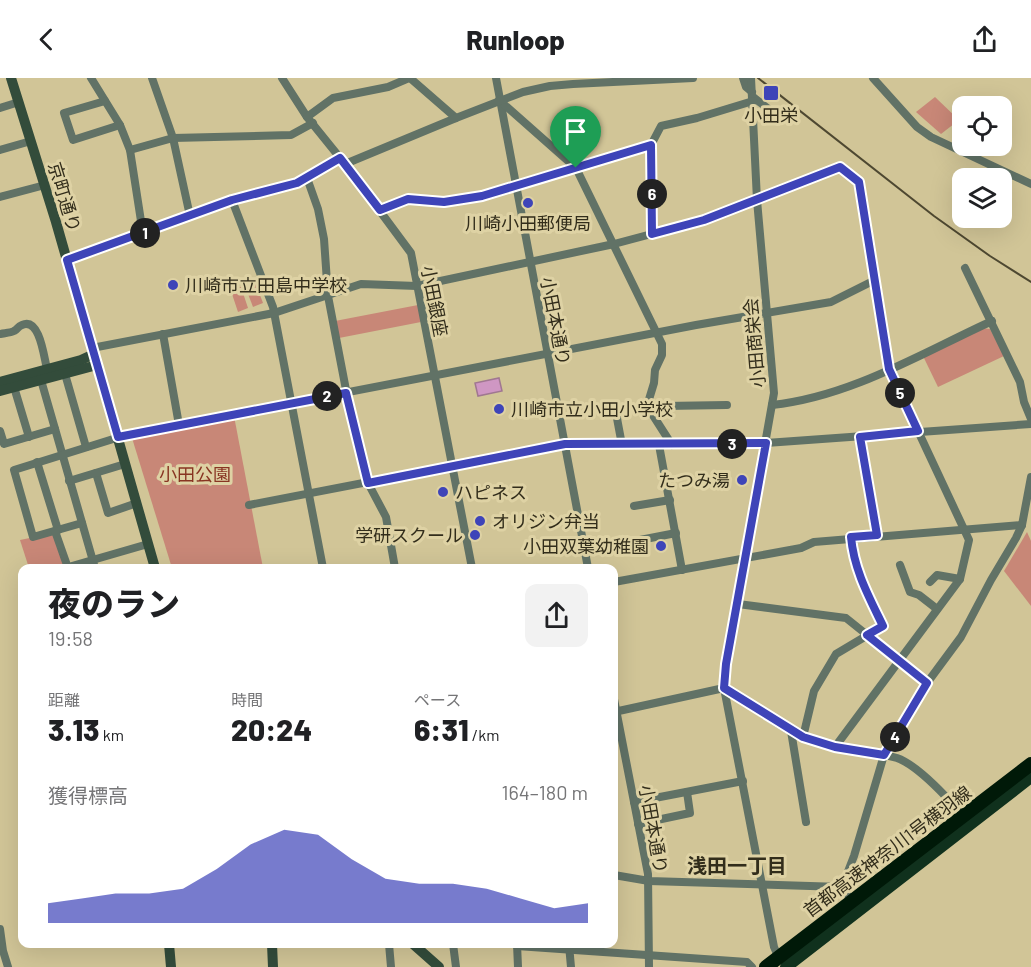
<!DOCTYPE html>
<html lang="ja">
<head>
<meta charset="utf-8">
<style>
	body { margin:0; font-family:Barlow,"Noto Sans JP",sans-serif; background:#f2f2f2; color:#202124; height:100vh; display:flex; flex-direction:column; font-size:22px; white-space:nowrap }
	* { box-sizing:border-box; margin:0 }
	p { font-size:20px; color:#757577 }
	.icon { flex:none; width:33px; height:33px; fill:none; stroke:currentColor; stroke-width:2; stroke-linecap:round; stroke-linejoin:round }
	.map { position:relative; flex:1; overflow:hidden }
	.sheet { position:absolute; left:18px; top:486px; width:600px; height:384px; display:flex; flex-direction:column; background:#fff; border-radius:12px; box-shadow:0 6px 24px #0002 }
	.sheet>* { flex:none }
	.fabs { position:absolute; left:952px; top:18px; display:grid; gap:12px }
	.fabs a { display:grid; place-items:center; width:60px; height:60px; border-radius:12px; background:#fff; box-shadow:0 6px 24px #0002; font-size:30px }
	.pin { position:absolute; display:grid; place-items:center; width:51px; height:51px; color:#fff; margin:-62px -26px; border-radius:50% 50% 50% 0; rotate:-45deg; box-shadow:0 0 6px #0007 }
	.pin .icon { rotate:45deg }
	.km { position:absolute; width:30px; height:30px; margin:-15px; border-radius:50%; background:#222; color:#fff; font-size:16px; line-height:30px; text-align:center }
	.round { display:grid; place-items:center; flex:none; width:63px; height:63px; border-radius:12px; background:#f2f2f2 }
	.overview { display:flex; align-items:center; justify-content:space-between; height:102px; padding:0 30px }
	h1 { font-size:33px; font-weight:800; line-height:45px }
	.figures { display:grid; grid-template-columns:repeat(3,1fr); gap:9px; height:102px; padding:6px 30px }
	.figures div { display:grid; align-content:center }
	.figures b { font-size:30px; font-weight:800 }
	.figures small { font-size:16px; font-weight:400 }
	.figures p { font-size:16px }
	.chart { height:168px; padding:12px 30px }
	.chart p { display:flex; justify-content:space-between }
	.chart svg { width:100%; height:108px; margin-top:6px; fill:#3e44b8; opacity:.7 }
	header { display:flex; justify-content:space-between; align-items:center; height:78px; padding:0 30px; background:#fff; font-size:27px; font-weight:800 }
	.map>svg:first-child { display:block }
	.green { fill:#c88777 }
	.water { fill:#cf97c3; stroke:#a07791; stroke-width:1.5 }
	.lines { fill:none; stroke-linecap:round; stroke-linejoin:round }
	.street { stroke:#617266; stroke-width:8 }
	.secondary { stroke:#334c3b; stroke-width:10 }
	.primary { stroke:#10311d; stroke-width:12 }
	.rail { stroke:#4e4831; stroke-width:2 }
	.highway-bridge { stroke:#001908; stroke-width:14 }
	.route-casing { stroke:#fff; stroke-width:12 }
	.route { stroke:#3e44b8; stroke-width:8 }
	.poi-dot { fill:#3e44b8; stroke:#ded2a4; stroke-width:2 }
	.labels { text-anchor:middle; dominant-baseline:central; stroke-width:6; stroke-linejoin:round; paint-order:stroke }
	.poi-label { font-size:18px; fill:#322d1b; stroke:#ded2a4; text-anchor:start }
	.street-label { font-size:18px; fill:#322d1b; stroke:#ded2a4 }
	.park-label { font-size:18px; fill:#883522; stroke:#ded2a4 }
	.neighbourhood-label { font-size:20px; font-weight:bold; fill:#322d1b; stroke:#ded2a4 }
</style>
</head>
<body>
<header><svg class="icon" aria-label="back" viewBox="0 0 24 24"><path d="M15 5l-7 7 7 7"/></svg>Runloop<svg class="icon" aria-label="share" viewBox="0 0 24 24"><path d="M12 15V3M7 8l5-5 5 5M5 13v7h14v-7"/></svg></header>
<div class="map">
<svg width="1031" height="889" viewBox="0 0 1031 889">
	<rect width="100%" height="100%" fill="#d1c597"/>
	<g class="green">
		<path d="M935,19l24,23 -18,14 -25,-22z"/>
		<path d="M255,204l8,21 -10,4 -8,-21z"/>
		<path d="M241,209l7,21 -10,4 -7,-21z"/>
		<path d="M418,227l3,17 -82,16 -4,-17z"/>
		<path d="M983,250l7,1 14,27 -66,31 -15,-31z"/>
		<path d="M234,338l29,152h-91l-40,-130 2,-3z"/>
		<path d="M1027,454l4,9v65l-27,-35z"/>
		<path d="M54,455l10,32 -10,3h-25l-9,-28z"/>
	</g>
	<path class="water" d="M499,300l3,13 -24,5 -3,-13z"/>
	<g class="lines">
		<g class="street">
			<path d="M91,0l29,47 10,25 13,84"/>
			<path d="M152,0l21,60 17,78"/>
			<path d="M282,0l25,39 38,47 66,89 61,315"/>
			<path d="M410,0l46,40"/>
			<path d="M496,0l92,490"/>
			<path d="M743,0l3,9 6,5"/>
			<path d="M751,0l6,122 17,193 -48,271 -2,24 50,259 4,9"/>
			<path d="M873,0l44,49 14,10 100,47"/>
			<path d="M753,19l26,20"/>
			<path d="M499,22l77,68 86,176v11l-7,15 -1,13 -7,23 25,39"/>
			<path d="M105,23l-41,12 9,27 47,-15"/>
			<path d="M0,30l19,-6"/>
			<path d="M307,39l26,-19 55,-11 21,-9"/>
			<path d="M0,72l31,-9"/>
			<path d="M130,72l43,-12 118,-3 22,-12"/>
			<path d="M345,86l111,-46 67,-26 27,-6 23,-2 120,-6"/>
			<path d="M307,100l11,31 6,30 4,57 23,120 17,67 18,34 9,51"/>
			<path d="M0,119l45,-12"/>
			<path d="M232,122l41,107 50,261"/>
			<path d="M380,132l28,-11 36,3 38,-6 169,-51"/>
			<path d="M653,156l-2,-89 10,-19 36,-8 56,-17"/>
			<path d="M67,181l165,-59 65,-17 43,-25"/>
			<path d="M965,190l55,114 4,20 7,17"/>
			<path d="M0,256c4,-1 10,-1 14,-3 5,-3 3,-4 8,-6 18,-8 22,33 25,44"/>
			<path d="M163,256l16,91"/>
			<path d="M92,270l182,-35 87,-29 56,2 197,-42 90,-24 136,-53 19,15 30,187 80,171 -9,39 -125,168"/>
			<path d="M65,296l21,73"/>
			<path d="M41,302l54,188"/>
			<path d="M14,309l15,50"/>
			<path d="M772,327c78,-8 150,-52 220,-84"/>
			<path d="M650,333l15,-5 62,-1"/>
			<path d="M616,335l6,32"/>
			<path d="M0,353l4,13 51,-15"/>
			<path d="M860,359l17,98"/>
			<path d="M659,367l23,125"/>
			<path d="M37,384l21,68"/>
			<path d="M96,395l12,40 29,-10"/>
			<path d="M69,403l56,-17"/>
			<path d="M249,427l316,-61 201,-1 265,-19"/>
			<path d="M634,428l36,-6"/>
			<path d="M82,445l-49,14 -19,-67 112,-35 570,-110 135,-23 44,-22"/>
			<path d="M55,453l13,37"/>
			<path d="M640,462l36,-7"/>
			<path d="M900,487l10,27 9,3 18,14"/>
			<path d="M65,490l83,-24"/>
			<path d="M614,504l187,-34 13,-6 208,-17"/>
			<path d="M930,504l7,-7 23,4"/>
			<path d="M738,526l108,14 81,65"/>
			<path d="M614,621l34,175 1,93"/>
			<path d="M614,634l110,-24c26,16 51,37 78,49 31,12 64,12 95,21 20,7 57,44 66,62"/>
			<path d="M791,653l15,91"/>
			<path d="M803,659l11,-46 22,-37 47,-28c-14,-29 -30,-56 -32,-89"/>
			<path d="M634,724l109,-21"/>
			<path d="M638,746l52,-11 -3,-21"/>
			<path d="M614,797l35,6 193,6 12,17"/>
			<path d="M842,809l12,-31 30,-101 43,-72 34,-46 30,-57 25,-42 6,-13 9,-48"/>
			<path d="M0,851l3,22 5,16"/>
			<path d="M389,866l2,23"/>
			<path d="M453,866l3,23"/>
			<path d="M517,866l1,23"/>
			<path d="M569,867l2,22"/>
			<path d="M517,868l230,16 5,5"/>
		</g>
		<g class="secondary">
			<path d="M11,0l45,144 99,346"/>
			<path d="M0,304l81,-22 13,-6"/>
			<path d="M0,313l97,-26"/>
			<path d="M169,866l2,23"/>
			<path d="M272,866l1,23"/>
			<path d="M413,866l26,23"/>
		</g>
		<path class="primary" d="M786,889l245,-190"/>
		<path class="rail" d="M758,0l176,138 56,40 41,26"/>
		<path class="highway-bridge" d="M766,889l265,-203"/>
	</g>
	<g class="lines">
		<defs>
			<path id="route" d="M651,67l1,89 52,-14 136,-53 19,15 30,187 29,62 -58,6 17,98 -26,2c3,33 18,60 32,89l-16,9 60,48 -43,72 -49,-8 -32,-10 -79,-49 2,-24 40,-221 -201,1 -197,39 -22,-90 -228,44 -51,-177 165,-60 65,-17 43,-25 40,52 28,-11 36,3 38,-6z"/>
		</defs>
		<use href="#route" class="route-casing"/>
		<use href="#route" class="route"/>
	</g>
	<g class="poi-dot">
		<rect x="763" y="7" width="16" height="16" rx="3"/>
		<circle cx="528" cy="125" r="6"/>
		<circle cx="173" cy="207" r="6"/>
		<circle cx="499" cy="331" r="6"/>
		<circle cx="742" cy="402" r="6"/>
		<circle cx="443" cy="414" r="6"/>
		<circle cx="480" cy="443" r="6"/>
		<circle cx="475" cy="457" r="6"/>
		<circle cx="661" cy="468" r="6"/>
	</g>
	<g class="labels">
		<g class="poi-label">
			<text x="771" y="37" text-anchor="middle">小田栄</text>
			<text x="528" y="145" text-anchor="middle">川崎小田郵便局</text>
			<text x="185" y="207">川崎市立田島中学校</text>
			<text x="511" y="331">川崎市立小田小学校</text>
			<text x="730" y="402" text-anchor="end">たつみ湯</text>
			<text x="455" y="414">ハピネス</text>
			<text x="492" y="443">オリジン弁当</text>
			<text x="463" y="457" text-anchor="end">学研スクール</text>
			<text x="649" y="468" text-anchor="end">小田双葉幼稚園</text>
		</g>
		<g class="street-label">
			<text transform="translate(65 119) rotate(73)">京町通り</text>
			<text transform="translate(435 223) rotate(79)">小田銀座</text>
			<text transform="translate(556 243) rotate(79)">小田本通り</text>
			<text transform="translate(754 265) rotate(-95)">小田商栄会</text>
			<text transform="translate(654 751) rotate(80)">小田本通り</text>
			<text transform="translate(887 773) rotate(-37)">首都高速神奈川1号横羽線</text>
		</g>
		<g class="park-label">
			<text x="195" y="396">小田公園</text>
		</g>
		<g class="neighbourhood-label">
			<text x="737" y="787">浅田一丁目</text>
		</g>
	</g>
</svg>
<div class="fabs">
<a><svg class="icon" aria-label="locate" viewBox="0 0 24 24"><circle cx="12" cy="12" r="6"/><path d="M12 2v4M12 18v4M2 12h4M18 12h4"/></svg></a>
<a><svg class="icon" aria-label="layers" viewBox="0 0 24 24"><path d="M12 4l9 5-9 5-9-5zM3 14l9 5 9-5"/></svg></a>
</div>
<div class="pin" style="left:576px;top:90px;background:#1e9e55"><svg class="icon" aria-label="arrive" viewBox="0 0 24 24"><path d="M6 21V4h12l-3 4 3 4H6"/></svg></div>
<b class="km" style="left:145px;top:155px">1</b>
<b class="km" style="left:327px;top:318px">2</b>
<b class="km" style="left:732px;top:366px">3</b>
<b class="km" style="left:895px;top:659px">4</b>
<b class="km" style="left:900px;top:315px">5</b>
<b class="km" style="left:652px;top:116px">6</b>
<section class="sheet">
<div class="overview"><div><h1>夜のラン</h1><p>19:58</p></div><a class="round"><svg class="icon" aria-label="share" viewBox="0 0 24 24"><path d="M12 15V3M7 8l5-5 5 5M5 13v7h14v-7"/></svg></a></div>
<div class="figures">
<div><p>距離</p><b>3.13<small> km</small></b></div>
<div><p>時間</p><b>20:24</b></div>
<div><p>ペース</p><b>6:31<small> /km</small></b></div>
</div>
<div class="chart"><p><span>獲得標高</span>164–180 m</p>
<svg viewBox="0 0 160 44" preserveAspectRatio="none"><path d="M0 44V36L10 34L20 32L30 32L40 30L50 22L60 12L70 6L80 8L90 18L100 26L110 28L120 28L130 30L140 34L150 38L160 36V44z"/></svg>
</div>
</section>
</div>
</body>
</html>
